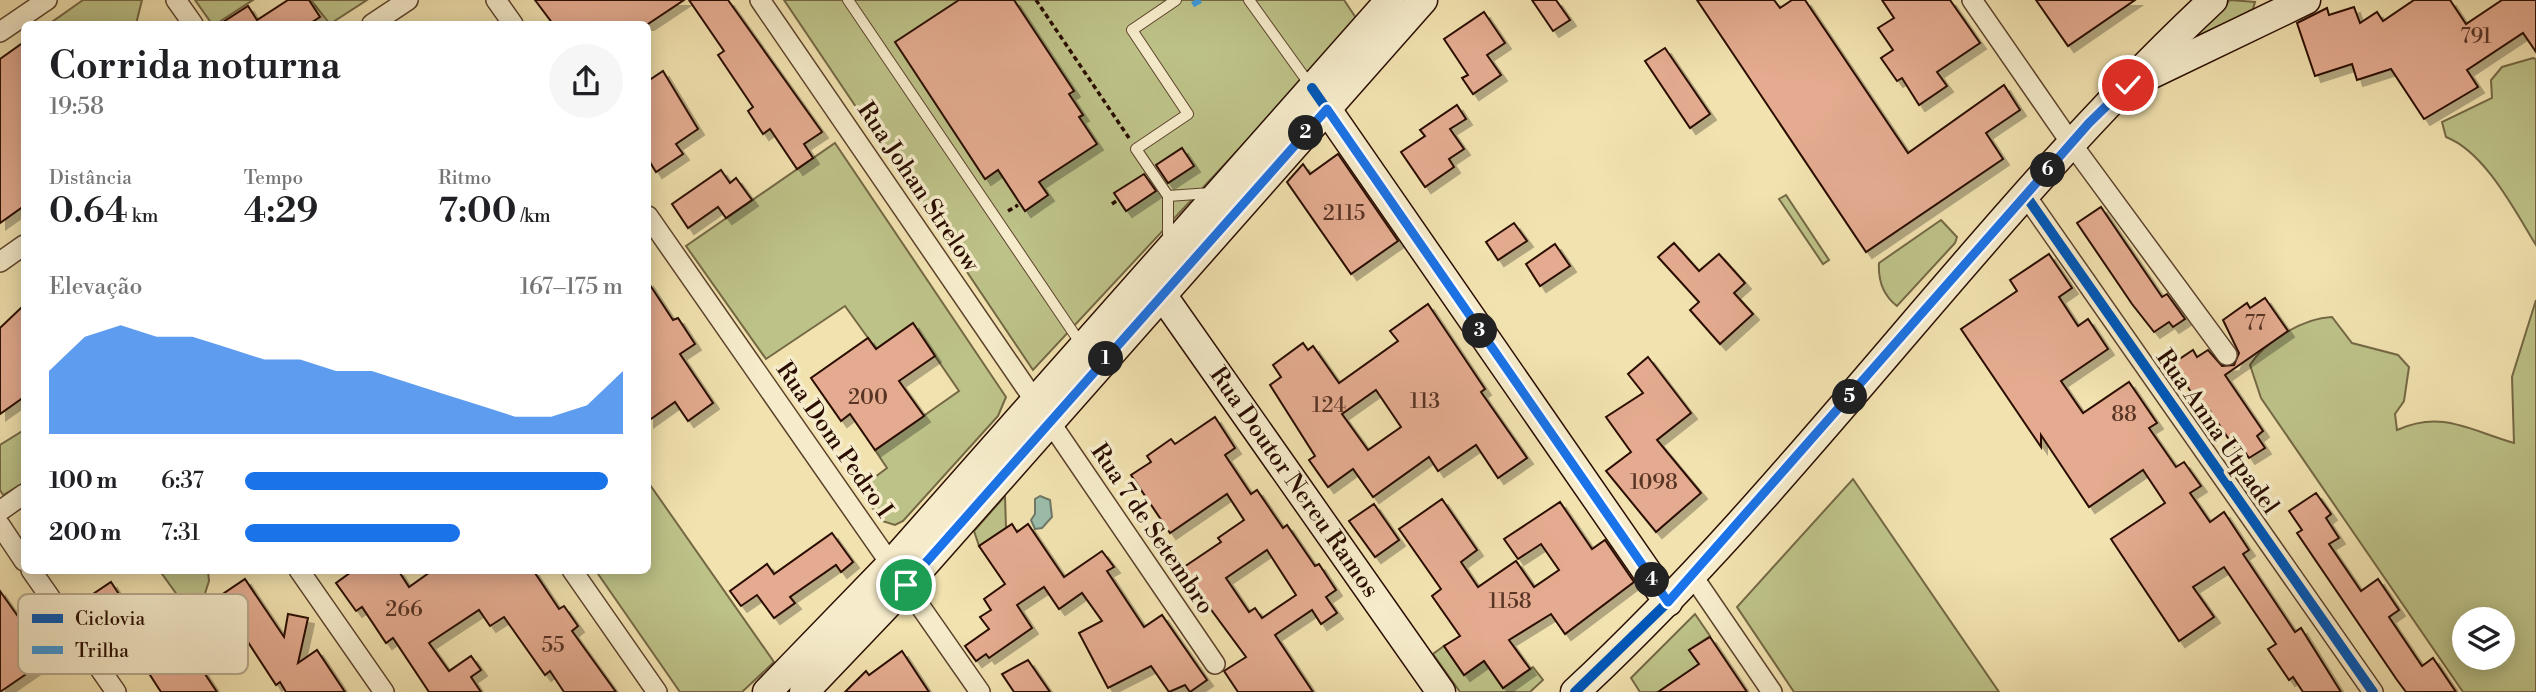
<!DOCTYPE html>
<html lang="pt">
<head>
<meta charset="utf-8">
<style>
	body { margin:0; font-family:"Libre Bodoni",serif; background:#f6f6f6; color:#202124; height:100vh; display:flex; flex-direction:column; font-size:26px; white-space:nowrap }
	* { box-sizing:border-box; margin:0 }
	p { font-size:23px; color:#757577 }
	.icon { flex:none; width:38px; height:38px; fill:none; stroke:currentColor; stroke-width:2; stroke-linecap:round; stroke-linejoin:round }
	.map { position:relative; flex:1; overflow:hidden }
	.details { position:absolute; left:21px; top:21px; width:630px; height:553px; display:flex; flex-direction:column; background:#fff; border-radius:10px; box-shadow:0 4px 18px #0003 }
	.details>* { flex:none }
	.fabs { position:absolute; left:2452px; top:607px; display:grid; gap:14px }
	.fabs a { display:grid; place-items:center; width:63px; height:63px; border-radius:50%; background:#fff; box-shadow:0 4px 18px #0003; font-size:35px }
	.pin { position:absolute; display:grid; place-items:center; width:60px; height:60px; color:#fff; margin:-30px; border:4px solid #fff; border-radius:50%; box-shadow:0 2px 7px #0007 }
	.km { position:absolute; width:35px; height:35px; margin:-18px; border-radius:50%; background:#222; color:#fff; font-size:19px; line-height:35px; text-align:center }
	.round { display:grid; place-items:center; flex:none; width:74px; height:74px; border-radius:37px; background:#f6f6f6 }
	.overview { display:flex; align-items:center; justify-content:space-between; height:119px; padding:0 28px }
	h1 { font-size:38px; font-weight:600; line-height:52px }
	.stats { display:grid; grid-template-columns:repeat(3,1fr); gap:10px; height:119px; padding:7px 28px }
	.stats div { display:grid; align-content:center }
	.stats b { font-size:35px; font-weight:600 }
	.stats small { font-size:19px; font-weight:400 }
	.stats p { font-size:19px }
	.chart { height:196px; padding:14px 28px }
	.chart p { display:flex; justify-content:space-between }
	.chart svg { width:100%; height:126px; margin-top:7px; fill:#1a73e8; opacity:.7 }
	ul { padding:0 28px; list-style:none; font-size:23px }
	li { display:grid; grid-template-columns:112px 84px 1fr; align-items:center; height:52px }
	li i { height:18px; border-radius:9px; background:#1a73e8 }
	.map>svg:first-child { display:block }
	.green { fill:#bdc288; stroke:#746844; stroke-width:2; fill-rule:evenodd }
	.water { fill:#9bbeab; stroke:#6e7767; stroke-width:2 }
	.building { fill:#e4ab90; stroke:#2a0d00; stroke-width:2; fill-rule:evenodd; filter:url(#shadow) }
	.lines { fill:none; stroke-linecap:round; stroke-linejoin:round }
	.lane-casing { stroke:#5c422c; stroke-width:12 }
	.street-casing { stroke:#5c422c; stroke-width:22 }
	.secondary-casing { stroke:#2a0d00; stroke-width:31 }
	.path { stroke:#2a0d00; stroke-width:3.5; stroke-dasharray:5 3.5; stroke-linecap:butt }
	.lane { stroke:#f6eccb; stroke-width:10 }
	.street { stroke:#f6eccb; stroke-width:19 }
	.secondary { stroke:#f6eccb; stroke-width:28 }
	.quiet { stroke:#3d99dc; stroke-width:9; stroke-dasharray:18 9; stroke-linecap:butt }
	.cycleway-casing { stroke:#f6eccb; stroke-width:15 }
	.cycleway { stroke:#0057b8; stroke-width:10 }
	.route-casing { stroke:#fff; stroke-width:14 }
	.route { stroke:#1a73e8; stroke-width:9 }
	.labels { text-anchor:middle; dominant-baseline:central; stroke-width:7; stroke-linejoin:round; paint-order:stroke }
	.number-label { font-size:21px; fill:#583424 }
	.street-label { font-size:24px; fill:#2a0d00; stroke:#f6eccb }
	.key { fill:#f6eccb; stroke:#b9a98e; stroke-width:2 }
	.key-label { font-size:19px; fill:#2a0d00 }
</style>
</head>
<body>
<div class="map">
<svg width="2536" height="692" viewBox="0 0 2536 692">
	<defs>
		<filter id="shadow"><feDropShadow dx="6" dy="6" stdDeviation="0" flood-color="#0004"/></filter>
	</defs>
	<rect width="100%" height="100%" fill="#f1e2af"/>
	<filter id="stains"><feTurbulence type="fractalNoise" baseFrequency=".00286" numOctaves="4"/><feColorMatrix values="0 0 0 0 .2 0 0 0 0 .09 0 0 0 0 .02 0 0 0 .5 -.17"/></filter>
	<radialGradient id="worn" r=".72"><stop offset=".6" stop-color="#630" stop-opacity="0"/><stop offset="1" stop-color="#630" stop-opacity=".3"/></radialGradient>
	<g class="green">
		<path d="M83,0h59l-6,24h-82l-2,-2z"/>
		<path d="M195,0h58l-37,24h-4z"/>
		<path d="M311,0h56l-37,24z"/>
		<path d="M784,0h560l14,21 -325,349z"/>
		<path d="M2230,0l25,2 -2,7 -88,50z"/>
		<path d="M2533,58l3,1v186c-21,-34 -51,-93 -90,-108l-4,-15 50,-24 -1,-18 11,-13z"/>
		<path d="M835,143l171,254 -8,19 -95,105 -8,4 -13,-4 -23,-32 28,-21 -12,-18 84,-59 -46,-67 -37,25 -31,-43 -79,53 -80,-113z"/>
		<path d="M1786,195l43,65 -6,4 -44,-65z"/>
		<path d="M1941,220l16,17 -2,6 -58,63c-14,-11 -19,-26 -18,-43z"/>
		<path d="M2536,300v392h-73l-202,-294 -11,-33c15,-24 54,-47 82,-48l20,26 46,12 11,12 -5,34 -9,13 2,16c45,-20 72,0 117,13l-2,-66zM2464,620h38v38h-38z"/>
		<path d="M24,430v53l-21,12 -3,-5v-45z"/>
		<path d="M1853,479l146,213h-205l-57,-85z"/>
		<path d="M648,482l126,180 -32,30h-62l-84,-121 52,-1z"/>
		<path d="M1005,496l1,32 -27,18 -5,-15z"/>
		<path d="M160,571h48l1,10 -8,25 -13,4z"/>
		<path d="M1695,614l15,22 -21,14 10,14 -37,28h-22l-9,-14z"/>
		<path d="M1444,646l20,29 20,-14 19,27 30,-21 10,13 -13,12h-70l-27,-38z"/>
	</g>
	<path class="water" d="M1040,496l10,4 2,17 -10,11 -7,1 -4,-9 4,-6v-15z"/>
	<g class="building">
		<path d="M288,0h21l11,17 -11,7h-89l28,-18 9,14z"/>
		<path d="M535,0h149l-36,24h-95z"/>
		<path d="M689,0h39l94,132 -18,12 9,14 -16,11 -27,-40 -7,5 -15,-23 5,-4 -35,-52 6,-4z"/>
		<path d="M959,0h55l60,91 -5,3 14,21 -4,2 18,27 -58,38 9,13 -23,16 -27,-41 -13,9 -90,-137z"/>
		<path d="M1532,0h24l14,20 -17,11z"/>
		<path d="M1697,0h77l6,8 12,-8h13l103,153 96,-68 16,25 -34,23 17,26 -137,93z"/>
		<path d="M1882,0h68l30,43 -43,29 10,14 -28,19 -17,-27 -5,3 -16,-23 12,-8 -15,-22 16,-10z"/>
		<path d="M2036,0h99l-67,46z"/>
		<path d="M2414,0h36l16,24 36,-24h34v52l-13,-19 -56,37 11,17 -54,32 -33,-50 -34,11 -5,-16 -37,12 -18,-53 30,-15 2,7 25,-8 6,16 17,-11 6,9z"/>
		<path d="M1484,12l21,31 -18,12 14,20 -28,19 -11,-16 6,-3 -24,-36z"/>
		<path d="M24,42v164l-24,17v-164z"/>
		<path d="M1665,48l45,66 -20,14 -45,-67z"/>
		<path d="M663,71l35,58 -22,15 7,10 -27,18 -8,-13v-78z"/>
		<path d="M1457,105l9,14 -16,10 14,20 -15,10 5,8 -29,20 -24,-35 24,-16 -5,-6z"/>
		<path d="M1182,148l12,18 -26,17 -12,-18z"/>
		<path d="M1338,154l60,87 -47,33 -64,-92 16,-18 7,10z"/>
		<path d="M721,170l9,13 6,-5 16,22 -26,18 -8,-11 -30,21 -16,-24z"/>
		<path d="M1144,174l12,17 -30,20 -12,-18z"/>
		<path d="M2101,207l61,90 5,-3 18,25 -12,8 -4,-5 -15,10 -22,-28 -55,-81z"/>
		<path d="M1514,223l13,18 -29,19 -12,-18z"/>
		<path d="M1674,243l25,28 20,-17 26,29 -11,10 19,21 -33,30 -30,-34 9,-8 -41,-45z"/>
		<path d="M1555,244l15,22 -30,20 -14,-22z"/>
		<path d="M2049,254l23,34 -13,9 19,29 10,-7 20,30 -47,32 22,32 46,-31 28,41 -8,5 27,39 8,-5 17,24 -11,7 20,29 14,-10 25,38 -6,4 52,78 6,-4 40,64h-38l-10,-15 -4,3 -21,-31 8,-5 -52,-77 -31,20 21,30 -35,24 -68,-102 54,-36 -22,-33 -54,37 -48,-72v12l-80,-118 56,-38 -7,-11z"/>
		<path d="M648,282l25,38 5,-2 17,26 -15,10 33,49 -25,18 -13,-19 -27,19z"/>
		<path d="M2265,298l23,33 -63,44 38,56 -6,5 8,12 -16,10 -8,-12 -5,4 -28,-42 -4,3 -32,-47 21,-14 4,7 11,-7 14,16 12,-1 5,-12 -16,-33 24,-17 3,5z"/>
		<path d="M1428,304l57,85 -4,3 46,66 -29,20 -22,-33 -38,26 -9,-14 -56,40 -20,-28 -25,18 -19,-27 6,-4 -45,-71 11,-8 -8,-12 30,-22 5,7 5,-4 26,37 59,-42 -8,-10zM1376,390l25,37 -33,23 -26,-36z"/>
		<path d="M24,305v92l-24,17v-86z"/>
		<path d="M913,323l22,33 -36,25 25,35 -49,34 -25,-36 -9,7 -30,-43 57,-40 8,11z"/>
		<path d="M1648,357l43,56 -34,27 44,53 -45,39 -50,-61 25,-19 -25,-35 37,-24 -15,-19z"/>
		<path d="M1215,417l20,31 -10,7 26,39 6,-4 26,38 4,-3 28,41 4,-2 17,26 -10,7 11,16 -16,11 -9,-14 -37,25 38,57h-75l-14,-21 22,-14 -65,-88 40,-27 -3,-4 26,-18 -17,-26 -57,39 -39,-58 20,-13 -4,-6 24,-17 4,5zM1267,550l29,45 -34,23 -7,-10 -6,4 -23,-34z"/>
		<path d="M2316,493l15,21 -5,4 13,20 -10,6 32,47 17,-12 21,31 -10,7 33,49 11,-8 23,34h-50l-9,-12 -100,-147 5,-3 -13,-19z"/>
		<path d="M1442,499l35,51 -16,12 17,25 38,-26 18,26 25,-17 -18,-26 -23,15 -14,-20 56,-37 32,47 13,-9 29,42 -69,52 -14,-20 -42,26 21,29 -27,19 -19,-27 -20,14 -20,-29 16,-10 -28,-40 9,-7 -42,-60z"/>
		<path d="M1374,504l25,36 -24,17 -26,-36z"/>
		<path d="M1012,524l5,8 11,-8 36,53 38,-26 12,16 -7,4 37,56 18,-12 45,65 -17,12 -5,-7 -16,7 -18,-26 -43,22 -29,-55 23,-12 -20,-28 -23,16 -15,-22 -27,18 15,23 -43,30 -3,-4 -10,7 -11,-15 24,-17 -9,-12 11,-7 -7,-11 21,-15 -26,-38z"/>
		<path d="M832,533l21,29 -12,10 -5,-7 -46,32 5,6 -21,15 -17,-23 -16,11 -11,-15 37,-27 7,10z"/>
		<path d="M354,570h44l11,17 24,-17h100l26,39 5,-3 14,20 -6,5 44,61h-52l-14,-21 -5,4 -41,-58 -14,9 -11,-16 -50,33 20,28 22,-15 10,14 -10,7 10,15h-52l-36,-54 -7,5 -24,-36 -6,4 -20,-28z"/>
		<path d="M245,579l39,58 4,-23 20,4 -10,45 19,-13 28,42h-59l-6,-10 -4,3 -32,-49 -5,4 -10,-15 -7,6 -17,-25z"/>
		<path d="M111,582l38,58 28,-19 16,23 -6,3 30,45h-56l-35,-54 -11,8 -31,-46z"/>
		<path d="M0,591l48,68 -48,33z"/>
		<path d="M1710,637l37,55h-89l41,-28 -10,-14z"/>
		<path d="M902,651l27,41h-84l21,-21 3,4z"/>
		<path d="M1028,660l22,32h-36l-12,-18z"/>
	</g>
	<g class="lines">
		<defs>
			<g id="lane">
				<path d="M848,0l233,344"/>
				<path d="M1249,0l61,85"/>
				<path d="M1168,196l-32,-47 52,-35 -56,-84 44,-30"/>
				<path d="M1168,243v-47l43,-3"/>
			</g>
			<g id="street">
				<path d="M176,0l17,24"/>
				<path d="M496,0l17,24"/>
				<path d="M760,0l275,401"/>
				<path d="M1972,0l99,143 156,212"/>
				<path d="M372,24l36,-24"/>
				<path d="M0,32l47,-32"/>
				<path d="M2026,196l347,496"/>
				<path d="M648,216l332,476"/>
				<path d="M0,262l24,-17"/>
				<path d="M1050,422l165,242"/>
				<path d="M0,511l24,-17"/>
				<path d="M0,525l24,36"/>
				<path d="M31,570l85,122"/>
				<path d="M299,570l85,122"/>
				<path d="M572,570l85,122"/>
				<path d="M1692,575l80,117"/>
			</g>
			<g id="secondary">
				<path d="M2150,75l156,-75"/>
				<path d="M1317,95l351,507"/>
				<path id="s1" d="M1153,282l288,410"/>
				<path d="M767,692l124,-128 499,-564"/>
				<path d="M804,692l102,-107 517,-585"/>
				<path d="M1575,692c230,-214 408,-477 638,-692"/>
			</g>
		</defs>
		<use href="#lane" class="lane-casing"/>
		<use href="#street" class="street-casing"/>
		<use href="#secondary" class="secondary-casing"/>
		<g class="path">
			<path d="M1036,0l93,138"/>
			<path d="M1112,204l7,-5"/>
			<path d="M1008,211l10,-6"/>
		</g>
		<use href="#lane" class="lane"/>
		<use href="#street" class="street"/>
		<use href="#secondary" class="secondary"/>
		<path class="quiet" d="M1195,0l3,5"/>
		<defs>
			<g id="cycleway">
				<path d="M1312,88l356,514"/>
				<path d="M2026,196l347,496"/>
				<path d="M1575,692l93,-90 421,-479 39,-38"/>
			</g>
		</defs>
		<use href="#cycleway" class="cycleway-casing"/>
		<use href="#cycleway" class="cycleway"/>
	</g>
	<g class="lines">
		<defs>
			<path id="route" d="M906,585l421,-476 341,493 421,-479 39,-38"/>
		</defs>
		<use href="#route" class="route-casing"/>
		<use href="#route" class="route"/>
	</g>
	<g class="labels">
		<g class="number-label">
			<text x="2476" y="37">791</text>
			<text x="1344" y="214">2115</text>
			<text x="2255" y="324">77</text>
			<text x="868" y="398">200</text>
			<text x="1425" y="402">113</text>
			<text x="1329" y="406">124</text>
			<text x="2124" y="415">88</text>
			<text x="1654" y="483">1098</text>
			<text x="1510" y="602">1158</text>
			<text x="404" y="610">266</text>
			<text x="553" y="646">55</text>
		</g>
		<g class="street-label">
			<text transform="translate(918 187) rotate(56)">Rua Johan Strelow</text>
			<text transform="translate(2217 432) rotate(55)">Rua Anna Utpadel</text>
			<text transform="translate(834 440) rotate(55)">Rua Dom Pedro I</text>
			<text stroke="none"><textPath href="#s1" startOffset="245">Rua Doutor Nereu Ramos</textPath></text>
			<text transform="translate(1152 529) rotate(56)">Rua 7 de Setembro</text>
		</g>
	</g>
	<rect x="18" y="594" width="230" height="80" rx="10" class="key"/>
	<rect x="32" y="614" width="31" height="9" fill="#0057b8"/>
	<rect x="32" y="646" width="31" height="8" fill="#3d99dc"/>
	<g class="key-label">
		<text x="75" y="625">Ciclovia</text>
		<text x="75" y="657">Trilha</text>
	</g>
	<rect width="100%" height="100%" filter="url(#stains)"/>
	<rect width="100%" height="100%" fill="url(#worn)"/>
</svg>
<div class="fabs">
<a><svg class="icon" aria-label="layers" viewBox="0 0 24 24"><path d="M12 4l9 5-9 5-9-5zM3 14l9 5 9-5"/></svg></a>
</div>
<div class="pin" style="left:906px;top:585px;background:#1e9e55"><svg class="icon" aria-label="arrive" viewBox="0 0 24 24"><path d="M6 21V4h12l-3 4 3 4H6"/></svg></div>
<div class="pin" style="left:2128px;top:85px;background:#d93025"><svg class="icon" aria-label="check" viewBox="0 0 24 24"><path d="M5 12l5 5 9-10"/></svg></div>
<b class="km" style="left:1106px;top:359px">1</b>
<b class="km" style="left:1306px;top:133px">2</b>
<b class="km" style="left:1480px;top:331px">3</b>
<b class="km" style="left:1652px;top:580px">4</b>
<b class="km" style="left:1850px;top:397px">5</b>
<b class="km" style="left:2048px;top:170px">6</b>
<section class="details">
<div class="overview"><div><h1>Corrida noturna</h1><p>19:58</p></div><a class="round"><svg class="icon" aria-label="share" viewBox="0 0 24 24"><path d="M12 15V3M7 8l5-5 5 5M5 13v7h14v-7"/></svg></a></div>
<div class="stats">
<div><p>Distância</p><b>0.64<small> km</small></b></div>
<div><p>Tempo</p><b>4:29</b></div>
<div><p>Ritmo</p><b>7:00<small> /km</small></b></div>
</div>
<div class="chart"><p><span>Elevação</span>167–175 m</p>
<svg viewBox="0 0 160 44" preserveAspectRatio="none"><path d="M0 44V22L10 10L20 6L30 10L40 10L50 14L60 18L70 18L80 22L90 22L100 26L110 30L120 34L130 38L140 38L150 34L160 22V44z"/></svg>
</div>
<ul>
<li><b>100 m</b>6:37<i style="width:96%"></i></li>
<li><b>200 m</b>7:31<i style="width:57%"></i></li>
</ul>
</section>
</div>
</body>
</html>
